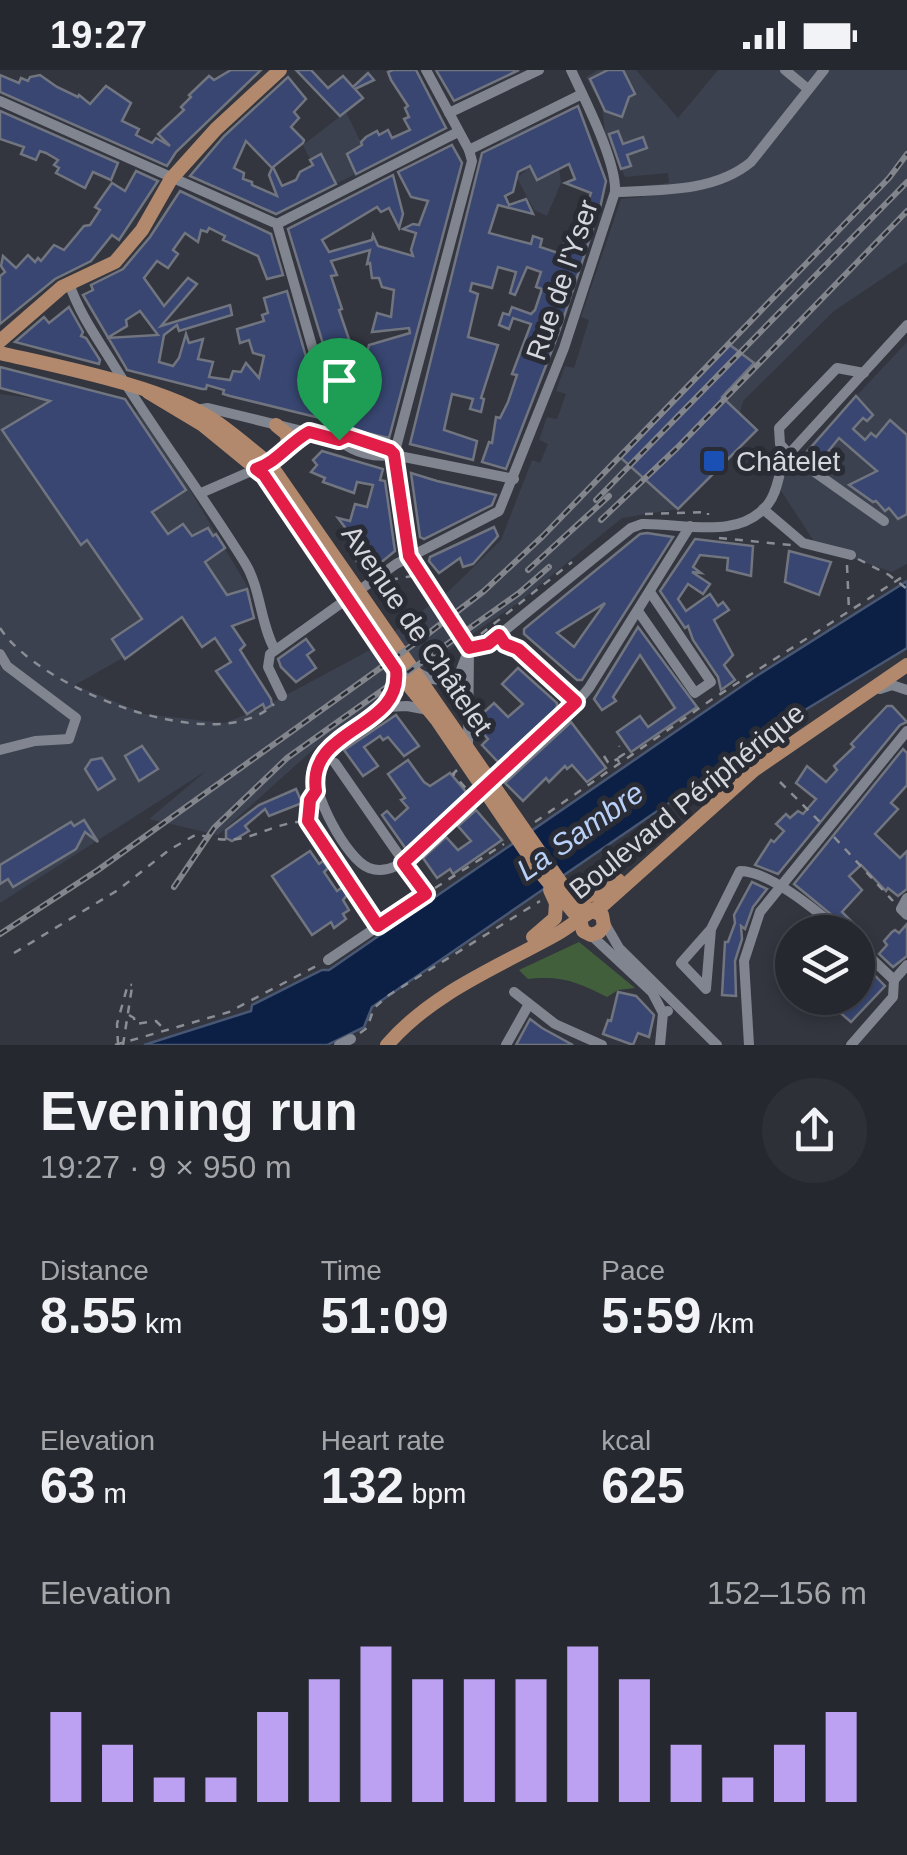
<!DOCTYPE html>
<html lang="en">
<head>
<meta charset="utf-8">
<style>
	body { margin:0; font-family:Helvetica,sans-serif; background:#2e3037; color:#f1f3f6; height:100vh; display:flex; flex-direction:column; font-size:38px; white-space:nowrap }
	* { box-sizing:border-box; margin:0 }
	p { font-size:32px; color:#a4a6aa }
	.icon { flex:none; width:55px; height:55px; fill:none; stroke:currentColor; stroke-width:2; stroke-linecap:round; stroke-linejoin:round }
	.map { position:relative; height:975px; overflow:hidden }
	.panel { display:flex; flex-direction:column; background:#26282f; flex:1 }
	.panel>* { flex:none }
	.tools { position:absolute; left:775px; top:845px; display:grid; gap:20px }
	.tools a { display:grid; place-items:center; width:100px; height:100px; border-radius:50%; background:#26282f; box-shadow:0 5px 15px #0003,0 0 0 2px #42444b; font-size:50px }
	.pin { position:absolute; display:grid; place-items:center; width:85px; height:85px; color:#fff; margin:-102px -42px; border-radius:50% 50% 50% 0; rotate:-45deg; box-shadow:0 0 10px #0007 }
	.pin .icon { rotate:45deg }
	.round { display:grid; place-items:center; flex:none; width:105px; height:105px; border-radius:52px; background:#2e3037 }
	.summary { display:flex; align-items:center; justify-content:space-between; height:170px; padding:0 40px }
	h1 { font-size:55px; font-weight:700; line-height:75px }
	.figures { display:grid; grid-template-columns:repeat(3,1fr); gap:15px; height:170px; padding:10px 40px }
	.figures div { display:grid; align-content:center }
	.figures b { font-size:50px; font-weight:700 }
	.figures small { font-size:28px; font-weight:400 }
	.figures p { font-size:28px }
	.chart { height:280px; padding:20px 40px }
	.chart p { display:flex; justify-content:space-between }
	.chart svg { width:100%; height:180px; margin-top:10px; stroke:#bca0f2; stroke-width:6 }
	.status { display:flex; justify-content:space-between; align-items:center; height:70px; padding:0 50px; background:#26282f; direction:ltr }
	.status svg { height:28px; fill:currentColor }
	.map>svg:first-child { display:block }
	.built { fill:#3b414f }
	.green { fill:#425f3c }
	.water { fill:#0c2045; stroke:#485773; stroke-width:2.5 }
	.building { fill:#384671; stroke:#71757f; stroke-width:2.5; fill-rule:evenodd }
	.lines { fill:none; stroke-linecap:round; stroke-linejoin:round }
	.path { stroke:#8a8d94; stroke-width:2.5; stroke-dasharray:8 8; stroke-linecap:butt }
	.minor { stroke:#81858f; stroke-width:10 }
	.major { stroke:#b3896e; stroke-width:14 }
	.rail-casing { stroke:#82858c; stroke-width:6 }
	.rail { stroke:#292c34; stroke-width:2.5; stroke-dasharray:8; stroke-linecap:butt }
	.route-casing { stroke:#fff; stroke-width:20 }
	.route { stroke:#e11d48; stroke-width:12 }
	.transit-dot { fill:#1a4fb4; stroke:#292c34; stroke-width:4 }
	.labels { text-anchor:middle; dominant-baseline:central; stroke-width:10; stroke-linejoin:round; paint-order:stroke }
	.street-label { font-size:28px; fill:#d5d7dd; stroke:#292c34 }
	.poi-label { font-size:28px; fill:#d5d7dd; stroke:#292c34; text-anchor:start }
	.water-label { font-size:30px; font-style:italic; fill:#b9d0f9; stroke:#292c34 }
</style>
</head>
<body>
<div class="status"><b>19:27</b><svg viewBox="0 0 49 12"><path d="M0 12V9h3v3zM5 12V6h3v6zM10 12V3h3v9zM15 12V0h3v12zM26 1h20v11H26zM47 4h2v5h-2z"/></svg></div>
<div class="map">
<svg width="907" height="975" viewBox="0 0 907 975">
	<rect width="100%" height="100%" fill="#33363f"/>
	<g class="built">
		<path d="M598,0h38l42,48 40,-48h189v192l-73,49 -91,90 -3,12 -71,74 16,15 -7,7 -56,9 -104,85 -132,89 -5,8 -56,39 -107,96 -69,-16 57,-48 -206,132v-509l144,19 105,176 3,11 -63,28 -7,-10 -40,29 -67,38 70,29 79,9 34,-13 112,-60 79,-59 52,-51 31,-80 8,3 8,-19 -9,-4 8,-23 10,2 9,-25 -10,-3 9,-25 9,2 15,-48 -8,-3 40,-118 22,-2 -1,-11 27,-3 -1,-10 -43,4 -20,-45 -3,-26 -16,-29z"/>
		<path d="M346,42l20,41 -8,4 6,13 -39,19 -22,-44z"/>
		<path d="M540,53l18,35 3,25 -14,33 -13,-6 -17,-32 8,-7 -5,-8h-9l-11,-24z"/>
		<path d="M907,272v222l-15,8 -75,-26 -39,-60 22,-30z"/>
	</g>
	<path class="green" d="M579,872l56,46 -17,2 -11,7c-29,-15 -46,-22 -79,-18l-9,-9z"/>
	<path class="water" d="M907,511v67l-107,65 -428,294 -8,20 -37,18h-183l107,-34 1,-6 70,-35h7l426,-293z"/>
	<g class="building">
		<path d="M231,0h30l-85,82 -9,14 -167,-74v-17l19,8 2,-5 7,3 2,-4 10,-2 17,12 21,10 1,-2 11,9 16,-18 25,17 -9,18 17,8 -3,6 16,8 4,-5 14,8 -12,-12 26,-24 -3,-3 10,-10 -2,-2 20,-19 5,4z"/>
		<path d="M296,0h15l17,18 15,-12 10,11 15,-14 6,7 -19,9 8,9 -23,18z"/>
		<path d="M393,0h23l30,58 -90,46 -9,-20 15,-9 -1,-3 5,-5 11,-6 2,4 9,-5 4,8 18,-8 -6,-11 5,-2 -4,-9 3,-2 -17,-26 -3,-8z"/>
		<path d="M436,0h83l-65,31z"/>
		<path d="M608,0h15l12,24 -6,3 -7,20 -17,-6 -15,-32z"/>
		<path d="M288,7l18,22 -12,13 5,6 -8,9 13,13 -1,3 -30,24 9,19 14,-6 4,-8 13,-7 -3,-5 11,-6 15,30 -60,30 -86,-38 34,-40zM246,71l26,27 -3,7 8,21 -25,-11v-3l-9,-3 1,-6 -10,-5z"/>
		<path d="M578,36l28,75 -6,27 -13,-4 4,-11 -26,-10 10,-4 -6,-15 -32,16 -7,-14 -12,6 -5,20 -8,4 4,9 17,-6 7,15 -35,-9 -9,28 42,11 2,-8 9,3 -2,8 21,7 7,-21 9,2 5,-10 11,4 -34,103 -53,137 -24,-7 7,-20 3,1 4,-26 4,1 8,-16 9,-27 -5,-1 19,-50 -18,-6 -4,11 -10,-4 4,-12 6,2 3,-8 19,7 4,-4 7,-21 -6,-2 5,-15 -14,-5 -12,28 -5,-2 6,-21 -18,-5 -6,21 -20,-5 -2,8 8,3 -10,43 30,8 -17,53 3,1 -3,13 -11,-3 3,-10 -21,-5 -8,36 33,11 -4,19 -63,-16 72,-291z"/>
		<path d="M0,41l118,52 -7,17 -18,-8 -8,16 -29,-15 3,-5 -5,-3 4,-5 -12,-7 -6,-2 -4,9 -15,-6 3,-7 -24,-8z"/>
		<path d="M618,61l5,13 20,-7 4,11 -20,7 4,11 -10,3 -12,-35z"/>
		<path d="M452,75l10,18 -73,275 -40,-9 -61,-200 105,-54 10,39 -4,14 -10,-20 -8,4 -4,-5 -55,33 7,12 43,-12 1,-5 5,11 35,10 -2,-6 5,-17 -13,-4 10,-5 6,1 9,-24 -17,-4 -13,-25zM370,180l-3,14 3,-1 2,15h7l3,9 12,3 -3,27 -14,-4 -5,19 37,-4 1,5 -41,12 -12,44 -12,-39 7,-2 -13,-38 3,-1 -11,-33 6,-1 -6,-14z"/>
		<path d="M136,101l22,10 -39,59 -7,-5 -21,26 -36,18 -55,45v-48l5,-4 -4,-6 2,-10 13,12 12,-13 7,7 3,-4 3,3 13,-16 10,5 20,-24 6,-1 10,-15 -5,-3 17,-24 13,8z"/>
		<path d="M180,121l91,43 12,41 -16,4 -9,-23 -35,-16 2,-4 -16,-8 -2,4 -6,-2 -3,12 -13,-9 -12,17 5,4 -10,14 -11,-7 -13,17 20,28 24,-28 9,6 -36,42 69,-21 2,10 -53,16 -2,-6 -13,10 -5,27 14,4 6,-8 7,-24 3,9 14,-4 -5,20 15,3 -4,15 21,3 3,-9 8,1 5,-9 13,15 5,-22 -11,-3 -4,-13 -9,3 -3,-14 27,-8 -2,-6 6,-2 -4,-15 23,-7 37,128 -94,-23 -7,-2 1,-4 -17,-5 -1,4h-4l-75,-19 -2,-4 -42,-71 10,-5 -2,-5 32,-16 27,-32zM140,241l18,24 -51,3 20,-12 -1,-6z"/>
		<path d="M69,237l14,25 -2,4 5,2 14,22 -1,4 -84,-22 29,-25 5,6z"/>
		<path d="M730,275l24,18 -32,34 35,33 -79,79 -57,-51z"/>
		<path d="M0,297l125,32 61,91 -34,22 16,22 15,-10 9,12 16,-8 5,8 3,-2 9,14 -20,14 22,33 20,-6 7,29 -22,8 13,19 -5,5 31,49 1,6 -7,4 -2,-5 -16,10 -31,-43 15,-9 -16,-24 -13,9 -20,-30 -57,42 -13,-20 30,-20 -55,-79 -6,5 -79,-115 48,-29 -50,-13z"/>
		<path d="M856,326l17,19 -6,6 -4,-3 -10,11 12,11 6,-7 5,4 14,-17 17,15v79l-9,5 -9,-11 -4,3 -9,-10 -3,1 -24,-17 28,-14 -38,-33 -21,26 -13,-10z"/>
		<path d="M322,381l61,18 -3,11 5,1 10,70 -28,23 -21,-26 7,-10 -15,-20 12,3 5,-17 12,3 6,-22 -16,-3 -3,11 -31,-11 2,-4 -14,-6 6,-7 -4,-5z"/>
		<path d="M411,403l26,8 59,14 -4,10 -68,34 -4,-2z"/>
		<path d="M494,457l4,9 -25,28 -10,3 -3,-9 -21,15 -10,-12 1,-4z"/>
		<path d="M647,463l26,4 -91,143h-5l-53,-46v-5l116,-95zM605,533l-31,44 -17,-14z"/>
		<path d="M695,469l58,7 -2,30 -24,-6 1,-12 -28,-3 -7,12 8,6 -9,-1 18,12 -7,10 -15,-10 -10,15 8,12 24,-17 8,12 5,-4 6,8 -15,10 19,35 -9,10 11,15 -14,10 -3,-13 -25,-37 -5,-14 -3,2 -25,-37z"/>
		<path d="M789,481l42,11 -12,33 -34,-13z"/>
		<path d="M638,557l59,80 -66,45 -14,-20 23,-16 8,11 27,-19 -35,-53 -27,42 3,4 -14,9 -8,-11z"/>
		<path d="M306,569l8,11 -7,5 9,13 -20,14 -15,-15 -3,-8z"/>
		<path d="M518,598l39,35v5l-58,55 -17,-18 6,-6 -9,-10 3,-3 -2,-10 14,-13 14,14 15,-13 -21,-20z"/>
		<path d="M887,636h5l15,16 -7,3 -122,149 -23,-9 16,-25 3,2 10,-11 -8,-7 10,-10 4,4 8,-7 5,3 13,-15 -20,-16 11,-17 19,16 11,-12 -3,-4 20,-19 -3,-3z"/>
		<path d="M396,645l23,31 -15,10 -16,-19 -5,3 -3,-4 -16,11 14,19 -15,10 -19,-26z"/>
		<path d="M571,652l35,46 -19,14 -15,-17 -5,4 -2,-3 -16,16 -3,-4 -23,23 -18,-18z"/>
		<path d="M142,676l16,23 -19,12 -14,-25z"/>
		<path d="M903,679l4,4v32l-16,18 7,6 -23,25 25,24 7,-7v38l-9,7 -10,-8 -2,3 -25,-26 -12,11 13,14 -20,22 13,13 -5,5 -56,-46z"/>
		<path d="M102,688l13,21 -17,11 -13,-21 6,-9z"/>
		<path d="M408,690l16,22 6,4 20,-13 17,20 -61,56 -24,-34 5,-4 8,9 13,-12 -7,-8 4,-2 -17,-24z"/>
		<path d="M296,719l6,14 -33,13 -4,-7 -20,17 4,5 -17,10 -6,-3v-8l33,-25z"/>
		<path d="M476,740l26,30 -49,34 -3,-5 -13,9 -14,-20 23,-21 12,13 13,-9 -13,-15z"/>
		<path d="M84,750l14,22 -13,-10 -9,17 -63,38 -5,-8 -8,5v-19l71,-43 3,4z"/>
		<path d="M310,781l9,13 4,-3 5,7 -4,4 13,19 6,-4 5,7 -5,6 6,10 -6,4 3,5 -12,9 -3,-6 -19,13 -40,-59z"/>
		<path d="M752,812l15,7 -14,18 -8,22 -4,-3 1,13 -7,22 1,35 -14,-1 3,-53h3l7,-19 -1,-8z"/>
		<path d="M907,854v32l-14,11 -14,-13 8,-9 -3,-4 8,-9 3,-2 4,3z"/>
		<path d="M858,888l27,28 -34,36 -28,-24h35z"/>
		<path d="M618,922l18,4 18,19 -5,22 -11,-4 -5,12 -30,-11 5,-14 3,1z"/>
		<path d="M530,949l12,9 31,17h-57z"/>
	</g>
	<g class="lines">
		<g class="path">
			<path d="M645,444l63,-2v3"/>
			<path d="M719,468l72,7"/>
			<path d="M858,489l31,16 18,14"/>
			<path d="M847,495l2,46"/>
			<path d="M390,510l22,-4"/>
			<path d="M0,558c38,60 216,132 274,76"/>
			<path d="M481,564l91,-72"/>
			<path d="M604,686l5,8 8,-5 2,3"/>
			<path d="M618,688l6,-4 -5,-8"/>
			<path d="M457,700l-4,4 17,19"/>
			<path d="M780,712l42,42"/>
			<path d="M310,730l-3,21 65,96"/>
			<path d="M535,752l176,-122 196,-126"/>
			<path d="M834,767l59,64"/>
			<path d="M435,818l69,-44"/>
			<path d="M14,883l104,-63 51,-40 28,-16c52,17 62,-10 110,-13"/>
			<path d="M129,945l5,3 1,6 21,-3 9,9"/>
			<path d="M360,963l7,-5 7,-20 15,-13 151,-94"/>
			<path d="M118,974l-1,-20 11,-40 4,1"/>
			<path d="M115,975l114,-33 89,-47"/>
			<path d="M123,975l9,-58"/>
		</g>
		<g class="minor">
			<path d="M426,0l43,80 3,11 -78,294 15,101 60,93 -1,98"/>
			<path d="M785,0l23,19"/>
			<path d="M0,31l277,123 62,216"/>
			<path d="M449,43l90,-43"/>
			<path d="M469,80l113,-56"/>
			<path d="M615,122c46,-2 100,0 136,-30l73,-92"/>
			<path d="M277,154l181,-92"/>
			<path d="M69,213c10,30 28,55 44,81 42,68 90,131 132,199 16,26 15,60 30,87"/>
			<path d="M864,303l-27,-5 -58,60 1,16 9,10 95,67"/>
			<path d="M195,340l13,-2 131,32c15,-7 44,3 55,15"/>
			<path d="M339,370c15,13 35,18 55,15l120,24"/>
			<path d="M201,423l55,-24"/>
			<path d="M763,439l40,34 48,12"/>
			<path d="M638,541l57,82 16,-11 -61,-90"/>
			<path d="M499,565l6,9 13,5 58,54"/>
			<path d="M469,579l19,-5 143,-116 11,-4c42,-1 97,17 126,-20 12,-15 9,-35 21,-50l118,-129"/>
			<path d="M0,584l7,12 69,52 -7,21 -34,2 -35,9"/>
			<path d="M396,601c6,52 -66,53 -80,97 -6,23 31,92 53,100 19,7 35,-6 49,-17l150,-138 21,-25 101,-162"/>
			<path d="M417,602c16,10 24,10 42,3l8,-21"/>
			<path d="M880,619l12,-4 15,5"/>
			<path d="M282,626l-14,-29 2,-13 126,-90 103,-53 65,-163 51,-156c2,-30 -31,-94 -44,-122"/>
			<path d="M386,637l21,-1 21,4"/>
			<path d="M907,828l-6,11 6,6"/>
			<path d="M604,852l15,26 98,97"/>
			<path d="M711,859l-30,34 25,26 5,-60 29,-58c30,0 79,42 102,61"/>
			<path d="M591,865l61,57 11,21"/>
			<path d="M858,876l36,34"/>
			<path d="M328,890l98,-66 -91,-131"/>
			<path d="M894,910l13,-15"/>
			<path d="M514,922l41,32 47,21"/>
			<path d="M339,975l12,-6"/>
			<path d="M506,975l23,-41"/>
			<path d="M660,975l3,-32 5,-2"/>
			<path d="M749,975l-5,-84 16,-49 147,-181"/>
			<path d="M851,975l42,-48 1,-17"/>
		</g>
		<g class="major">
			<path d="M0,271l62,-54 53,-25 27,-32 29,-51 45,-50 64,-59"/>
			<path d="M0,283c61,14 165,34 215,68 19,13 37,29 55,43l305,439 27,12 2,11 -5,6 -8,3 -8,-4 -3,-11 -40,-48 -103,-152 -41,-50 -132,-195 -61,-50 -55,-33"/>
			<path d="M276,355l11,9 1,10"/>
			<path d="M261,397l9,-3 18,-20 21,-12"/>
			<path d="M567,818c21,12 33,8 51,-8"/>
			<path d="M533,867l22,-19 1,-15 -6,-13"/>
			<path d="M387,975c46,-53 111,-78 170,-111 17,-10 28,-21 46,-29l151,-135 153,-105"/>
		</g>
		<defs>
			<g id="rail">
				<path d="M596,430l311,-318"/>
				<path d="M601,450l76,-72 230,-237"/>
				<path d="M528,500l81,-74"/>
				<path d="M174,817l40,-59 73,-70 232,-165 30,-26"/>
				<path d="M0,864l98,-64 327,-234 59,-45 59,-55 346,-358 18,-24"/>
			</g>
		</defs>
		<use href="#rail" class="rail-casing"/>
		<use href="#rail" class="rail"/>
	</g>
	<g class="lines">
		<defs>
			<path id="route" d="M309,362l30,8 9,-4 42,14 4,4 15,102 60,92 19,-4 11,-9 6,9 13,5 58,53 -173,161 23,31 -48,32 -70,-105 2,-21 6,-9c-10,-64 87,-61 80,-121l-132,-195 -8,-6c21,-7 33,-26 53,-37z"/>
		</defs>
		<use href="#route" class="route-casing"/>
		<use href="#route" class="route"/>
	</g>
	<rect class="transit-dot" x="702" y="379" width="24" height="24" rx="5"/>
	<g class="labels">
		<g class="street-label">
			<text transform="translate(562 210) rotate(-71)">Rue de l'Yser</text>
			<text transform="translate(417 560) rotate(56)">Avenue de Châtelet</text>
			<text transform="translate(687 731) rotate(-39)">Boulevard Périphérique</text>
		</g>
		<g class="poi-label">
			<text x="736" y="391">Châtelet</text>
		</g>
		<g class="water-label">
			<text transform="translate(580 761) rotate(-35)">La Sambre</text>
		</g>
	</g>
</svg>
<div class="tools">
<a><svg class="icon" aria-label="layers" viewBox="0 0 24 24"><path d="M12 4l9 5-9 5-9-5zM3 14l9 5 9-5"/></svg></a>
</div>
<div class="pin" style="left:339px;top:370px;background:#1e9e55"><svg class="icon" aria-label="arrive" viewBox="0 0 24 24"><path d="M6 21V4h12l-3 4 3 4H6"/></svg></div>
</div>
<section class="panel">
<div class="summary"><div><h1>Evening run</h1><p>19:27 · 9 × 950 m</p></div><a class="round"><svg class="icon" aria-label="share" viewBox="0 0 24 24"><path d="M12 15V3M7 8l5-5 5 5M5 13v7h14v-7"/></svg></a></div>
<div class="figures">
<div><p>Distance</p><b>8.55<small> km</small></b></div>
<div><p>Time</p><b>51:09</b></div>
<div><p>Pace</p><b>5:59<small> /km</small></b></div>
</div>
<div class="figures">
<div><p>Elevation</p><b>63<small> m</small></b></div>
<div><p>Heart rate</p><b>132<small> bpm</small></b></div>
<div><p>kcal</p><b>625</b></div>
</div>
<div class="chart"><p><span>Elevation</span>152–156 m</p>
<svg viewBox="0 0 160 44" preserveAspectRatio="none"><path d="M5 44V22M15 44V30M25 44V38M35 44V38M45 44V22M55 44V14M65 44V6M75 44V14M85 44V14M95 44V14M105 44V6M115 44V14M125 44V30M135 44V38M145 44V30M155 44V22"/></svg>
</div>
</section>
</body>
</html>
